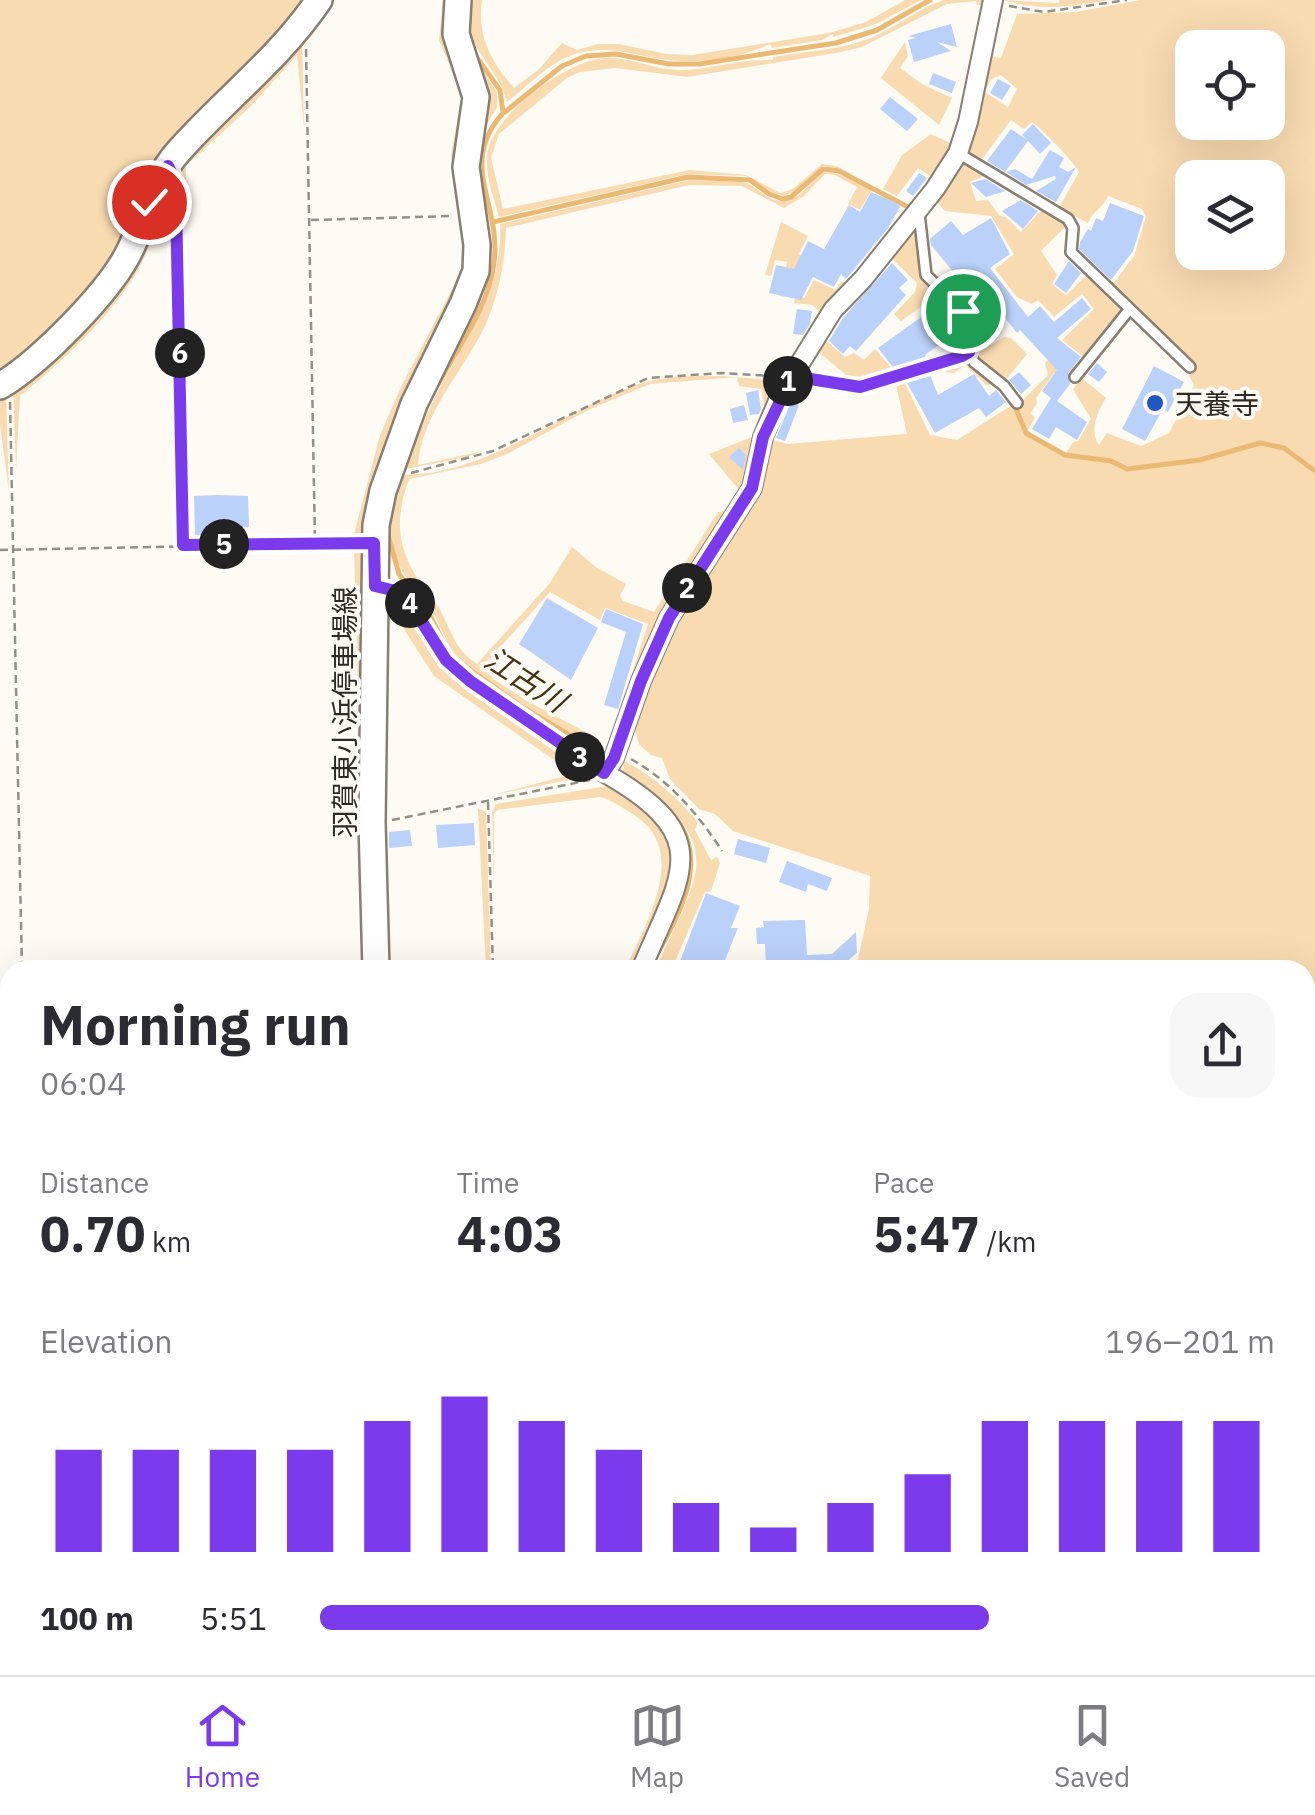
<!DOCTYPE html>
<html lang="en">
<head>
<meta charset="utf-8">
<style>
	body { margin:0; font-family:"IBM Plex Sans","Noto Sans JP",sans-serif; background:#f7f7f7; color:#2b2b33; height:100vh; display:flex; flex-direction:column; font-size:38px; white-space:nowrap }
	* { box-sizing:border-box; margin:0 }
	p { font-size:32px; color:#7c7c81 }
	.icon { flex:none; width:55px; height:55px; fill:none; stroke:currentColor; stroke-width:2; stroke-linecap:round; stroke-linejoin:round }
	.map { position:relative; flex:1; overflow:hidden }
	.details { position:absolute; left:0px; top:960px; width:1315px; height:715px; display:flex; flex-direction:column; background:#fff; border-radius:30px 30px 0 0; box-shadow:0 10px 40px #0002 }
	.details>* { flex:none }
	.controls { position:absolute; left:1175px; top:30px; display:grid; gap:20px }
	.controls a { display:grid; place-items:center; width:110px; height:110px; border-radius:20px; background:#fff; box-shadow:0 10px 40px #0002; font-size:50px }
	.pin { position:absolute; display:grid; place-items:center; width:85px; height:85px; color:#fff; margin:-42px; border:5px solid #fff; border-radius:50%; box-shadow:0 2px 10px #0007 }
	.km { position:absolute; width:50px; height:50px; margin:-25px; border-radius:50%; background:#222; color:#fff; font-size:28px; line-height:50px; text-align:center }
	.round { display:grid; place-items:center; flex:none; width:105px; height:105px; border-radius:30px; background:#f7f7f7 }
	.summary { display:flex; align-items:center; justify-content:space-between; height:170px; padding:0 40px }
	h1 { font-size:55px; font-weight:800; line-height:75px }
	.figures { display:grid; grid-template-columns:repeat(3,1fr); gap:15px; height:170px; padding:10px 40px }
	.figures div { display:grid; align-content:center }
	.figures b { font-size:50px; font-weight:800 }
	.figures small { font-size:28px; font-weight:400 }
	.figures p { font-size:28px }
	.chart { height:280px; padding:20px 40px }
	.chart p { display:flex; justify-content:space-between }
	.chart svg { width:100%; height:180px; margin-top:10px; stroke:#7c3aed; stroke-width:6 }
	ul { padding:0 40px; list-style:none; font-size:32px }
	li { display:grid; grid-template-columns:160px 120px 1fr; align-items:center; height:75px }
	li i { height:25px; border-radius:12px; background:#7c3aed }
	.tab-bar { display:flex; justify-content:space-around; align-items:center; height:140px; border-top:2px solid #e1e1e2; background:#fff; font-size:28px; color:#7c7c81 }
	.tab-bar a { display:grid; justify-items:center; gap:5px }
	.tab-bar .active { color:#7c3aed }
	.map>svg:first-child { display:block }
	.green { fill:#f9dbb1; fill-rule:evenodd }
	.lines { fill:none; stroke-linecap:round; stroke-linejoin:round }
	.stream { stroke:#eaba75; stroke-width:5 }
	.building { fill:#bad1fa }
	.lane-casing { stroke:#887e71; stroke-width:14 }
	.street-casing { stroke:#887e71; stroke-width:22 }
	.secondary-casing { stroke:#887e71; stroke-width:30 }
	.path { stroke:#938f89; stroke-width:2.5; stroke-dasharray:8 5; stroke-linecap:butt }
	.lane { stroke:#fff; stroke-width:9 }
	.street { stroke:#fff; stroke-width:18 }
	.secondary { stroke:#fff; stroke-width:25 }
	.route-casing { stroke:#fff; stroke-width:20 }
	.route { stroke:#7c3aed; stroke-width:12 }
	.poi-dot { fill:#1f57c3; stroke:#fefaf4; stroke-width:4 }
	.labels { text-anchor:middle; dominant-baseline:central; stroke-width:8; stroke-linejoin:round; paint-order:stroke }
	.poi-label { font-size:28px; fill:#2e2a24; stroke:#fefaf4; text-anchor:start }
	.street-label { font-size:28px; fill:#2e2a24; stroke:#fefaf4 }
	.water-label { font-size:30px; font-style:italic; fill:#463214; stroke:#fefaf4 }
</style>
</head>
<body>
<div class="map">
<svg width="1315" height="1675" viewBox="0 0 1315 1675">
	<rect width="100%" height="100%" fill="#fefaf4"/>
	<g class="green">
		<path d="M0,0h311l-129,139 -57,108 -44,56 -81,75z"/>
		<path d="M443,0h11l16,88 -2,124 -10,1 -7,-58 11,-60 -23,-55z"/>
		<path d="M471,0h11c-5,37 9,61 32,88l24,-18 24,-27 15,7 21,-6h21l47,10 26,1 137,-22 37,-11 39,-22h16l-45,24 -42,13 -1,-3 -11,6 -50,8 -2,-4c-27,13 -70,20 -100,16 -38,-4 -69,-20 -107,-1 -20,10 -38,29 -56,43 -12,-44 -46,-50 -36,-102z"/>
		<path d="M944,0h41l-1,5h-7l-1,-4 -29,3 -85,43 -26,6 -149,24 -72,-9 -35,4 -13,6 -68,56 -8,24 12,51 187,-39 56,5 34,18 13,-4 29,-25 14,2 16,8 -29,-8 -28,25 -11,5 -13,-4 -25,-16 -58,-2 -189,43c-5,-19 -14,-42 -12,-61 3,-40 80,-96 118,-98 27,-1 49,12 76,12 30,0 61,-12 92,-10v-3c36,-6 68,-7 100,-20 25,-11 46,-29 71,-37z"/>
		<path d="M1003,0l56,3v-3h51c-37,6 -70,12 -107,0z"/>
		<path d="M1141,0h174v1675h-847l3,-10h834v-695h-464l17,-11 11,-51 1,-32 -137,-45 -18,-17 -16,-5 -29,-30 -8,-21 -11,-3 -12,-11 -5,-18 13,-42 14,-34 51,-94 54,-118 22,6 119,-10 -12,-54 8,-1 27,56 27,5 55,-35 7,-1 29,-29 -3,-12 12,-11 18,16 -7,15 -14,-10 -18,25 1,5 -6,10 4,5 -10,16 39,23 9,-15 5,-1 13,-22 -18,-30 9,-11 24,20c-9,14 -17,33 -7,47l8,-12 34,13 28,-13 25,-48 -6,-12 6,-8 -61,-55 -20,-26 21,-28 12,-40 -4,-7 -34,-13c-6,13 -15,15 -20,27l-29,-15 20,-36c-4,-9 -38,-44 -47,-50l-8,7 -13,-9 -31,42 -17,-11 25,-95 13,2 16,-44 58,-2zM1192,48h76v74h-76zM1001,75l16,14 -9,18 -23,-15 6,-13zM1192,178h76v74h-76z"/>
		<path d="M302,34l2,94 -7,-73 -45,50 -66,61 -3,157 -5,-160z"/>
		<path d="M905,42l3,14 -8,12 22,16 30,14 -13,27 -58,-47z"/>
		<path d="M466,46l31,46v15l-17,29 -3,37 13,67 -3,42 -17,39 -34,59 30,-73z"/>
		<path d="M931,134l19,9 -1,3 5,2 -19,31 -17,-11 -21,28 -14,-7 19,-34z"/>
		<path d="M968,164l16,12 -14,6 6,19 12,-1 12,16 6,1 15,15 22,-24 24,17 -26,26 16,24 -5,9 14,11 23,-22 33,34 -1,8 -36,43 -23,-18 32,-31 -12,-15 -28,23 -16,-17 -6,4 -15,-7 -22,-28 19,-15 -23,-38 -46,-5 -12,-13 24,-33z"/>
		<path d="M823,172l15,2 47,21 -14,-4 -11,19 -12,-6 9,-17 -22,-12 -10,-1 -21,22 -20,12 -42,-22 -53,-1 -183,43c-1,35 -7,66 -21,98 -22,46 -63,87 -67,139l61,-13 57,-23 -69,28 -61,12c11,-29 21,-59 36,-86 29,-52 61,-97 58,-159l189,-44 49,1 11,3 24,16 12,1 13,-5z"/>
		<path d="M164,184l7,3 4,92 -8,-77c-9,21 -17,45 -28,66 -25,46 -78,95 -119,128l-4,73 -3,-81 24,-19z"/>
		<path d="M460,220h9l5,25 -104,288 -17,5 27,-103 22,-50 59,-113 2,-14z"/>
		<path d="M781,222l27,14 -9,18 6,4 -15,33 14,7 10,-18 22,10 5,-9 8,4 -25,30 -12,-10 -18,-2 1,-5 -15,-2 7,-34 -12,-2 -4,16 -6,-1z"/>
		<path d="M917,224l5,52 37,35 -16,-12h-11l-31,22 -7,-7 21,-22 2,-9 -29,-28z"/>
		<path d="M994,325l8,7 -30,19 -2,-17z"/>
		<path d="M821,336l24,21 9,-4 10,7 11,-11 22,25 -36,10 -19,-1 3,-9 -30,-25z"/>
		<path d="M1004,337l7,1 16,16 -23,28 -31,-26z"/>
		<path d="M966,358l8,10 24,17h-12l-21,-20 -11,8 -23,-3z"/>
		<path d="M723,376l58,5 -15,33 -5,-25 -22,-3 -2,-9 -87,7 -62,26 -81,44 -26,10 -72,15c-14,39 -13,68 11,103 7,10 17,20 22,32 11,21 14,36 35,50l73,-81 22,-36 24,20 30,17 -6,12 3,5 31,11 64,-100 7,-1 14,-21 -30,-36 48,-19 -6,43 -127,237 3,-26 21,-65 -43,-16 -5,12 -50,-28 -66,73 10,9 -2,4 35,23 70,37 12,20 -15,-14c-35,-14 -118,-65 -142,-94 -8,-11 -11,-23 -17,-34 -16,-25 -38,-42 -43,-73 -4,-24 4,-45 12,-68 88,-2 156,-64 235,-91 27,-9 56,-8 84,-8z"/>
		<path d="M6,394l3,98 -9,-68v-29z"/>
		<path d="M354,548l15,3 -7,279z"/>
		<path d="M385,597h15l5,4 39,60 24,22 128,89 -13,5 -95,19 86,-22 -140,-98 -43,-67 -5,1 -3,5 2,202 -5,-2 -3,-6 3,-197v-11z"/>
		<path d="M473,678l123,78 5,9h-2z"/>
		<path d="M624,761c30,15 52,36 74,61l-3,8 16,30 6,-3 3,6 -9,28 -6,1 -31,72 2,6h-21c48,-105 73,-124 -32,-199z"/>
		<path d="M614,785l35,21 30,47 -42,117h-12c20,-46 66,-119 9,-155 -11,-7 -22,-15 -34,-18l-103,13 -3,4v74l-2,-76 4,-8z"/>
		<path d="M478,808l8,4 5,158h-5z"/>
		<path d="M398,1665h57l-3,10h-54z"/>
	</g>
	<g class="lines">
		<g class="stream">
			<path d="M505,112l57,-46 24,-10 30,-2 53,10h30l137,-21 41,-13 53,-30"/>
			<path d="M493,222l195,-45 62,3 19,14 14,5 8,-2 32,-28 16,2 71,37"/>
			<path d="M438,384c21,-39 50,-76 56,-121 8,-58 -37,-99 9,-150l-3,-23 -25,-35"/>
			<path d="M1014,404l12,29 39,22 46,6 16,8 73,-9 60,-17 24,5 31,23"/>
			<path d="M388,535l11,39 33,45 15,31 11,11 64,46 76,45 26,24"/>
			<path d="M655,958c30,-53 62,-113 2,-158"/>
			<path d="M0,1244l10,-2"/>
		</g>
	</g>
	<g class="building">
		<path d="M951,24l6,23 -20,-5 14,9 -37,11 -6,-22 8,-2 -8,-2z"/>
		<path d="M933,73l23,9 -4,11 -23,-9z"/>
		<path d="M998,79l13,7 -9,14 -12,-7z"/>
		<path d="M890,97l28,22 -11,12 -27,-22z"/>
		<path d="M1033,124l18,19 -11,11 -12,-13 -23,31 -18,-11 24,-32 16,11 -5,-5z"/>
		<path d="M1050,150l14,8 -5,9 9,5 8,-5 -20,35 -20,-11 20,-12 -1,-3 -29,9 -20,-13 9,-3 17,10z"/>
		<path d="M919,173l8,5 -14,18 -7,-5z"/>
		<path d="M985,179l20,12 -19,6 -15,-14z"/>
		<path d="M871,192l30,13 -13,23 -42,51 -5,-5 -7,13 -21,-10 -12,23 -32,-7 7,-28 18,4 14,-28 16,8 25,-44 11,7z"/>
		<path d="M1021,200l17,11 -15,18 -21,-18z"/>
		<path d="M1110,203l34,13 -11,35 -22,29 -32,-31 1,-7 8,-13 3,2 5,-13 7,3z"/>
		<path d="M991,218l19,36 -20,14 38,49 12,-11 14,16 28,-24 9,11 -34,29 24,19 -13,16 2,11 -13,17 30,21 -10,18 -21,-13 -7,12 -17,-10 19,-31 -9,-7 15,-21 -37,-40 -3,3 -43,-54 -9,7 -34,-41 -1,-6 21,-18 12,14z"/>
		<path d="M1069,261l12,12 -15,20 -12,-9z"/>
		<path d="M892,263l16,17 -9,8 7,7 -50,56 -6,-5 -7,8 -14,-13 14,-23z"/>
		<path d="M942,302l13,13 3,17 -32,22 -2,6 -29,10 -17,-22z"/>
		<path d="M797,309l15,2 -2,13 -7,11 -10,-1z"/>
		<path d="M1097,363l10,9 -8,10 -11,-8z"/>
		<path d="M1154,366l30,16 -16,30 -5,-3 -18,32 -23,-12z"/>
		<path d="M1019,372l12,13 -10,9 -12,-14z"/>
		<path d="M974,374l15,22 7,-6 10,12 -20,15 -7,-9 -44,25 -28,-50 23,-8 8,20z"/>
		<path d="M758,390l3,19 -2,5 -9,1 -4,-22z"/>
		<path d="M791,402l8,3 -14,36 -9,-3z"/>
		<path d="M744,405l4,15 -15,3 -3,-14z"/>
		<path d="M739,448l7,7 -3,15 -14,-13z"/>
		<path d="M217,495l31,1 1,31 -40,1 1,7h-15l-1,-39z"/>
		<path d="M547,598l51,30 -27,52 -52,-36z"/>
		<path d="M606,609l37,15 -25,85 -14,-4 22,-73 -25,-10z"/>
		<path d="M474,823l1,22 -37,3 -2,-23z"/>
		<path d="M410,830l2,16 -23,2v-16z"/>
		<path d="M738,839l32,9 -4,15 -32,-9z"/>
		<path d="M787,861l45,17 -5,13 -19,-7 -2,8 -27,-10z"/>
		<path d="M706,893l34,13 -9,22h7l-17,42h-26l-16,-6z"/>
		<path d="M805,920l2,35 25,-1 24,-22 1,21 -19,16 -2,-3 -70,3 -1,-25h-8l-1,-16 8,-1 -1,-6z"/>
	</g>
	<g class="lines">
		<defs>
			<g id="lane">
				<path d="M958,153l110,66 5,9 -2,24 119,115"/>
				<path d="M919,213l7,62 37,36 7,44 4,7 30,24 13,17"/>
				<path d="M794,376l66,11 40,-10 69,-25"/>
				<path d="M1075,377l54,-67"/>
			</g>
			<g id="street">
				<path d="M641,970c41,-98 76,-133 -36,-197l9,-15 27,-77 28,-63 83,-130 11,-51 18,-43 52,-84 30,-31 72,-90 23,-36 10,-31 25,-122"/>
				<path d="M456,1675l3,-10"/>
			</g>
			<g id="secondary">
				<path d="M0,386c40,-24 112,-96 131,-138 15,-32 23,-69 47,-96 46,-52 101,-93 141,-152"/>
				<path d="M376,970l-4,-148 4,-297 7,-34 31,-87 49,-100 13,-33 1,-26 -11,-78 10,-70 -20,-63 2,-34"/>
				<path d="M390,1665l1,10"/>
			</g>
		</defs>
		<use href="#lane" class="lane-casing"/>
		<use href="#street" class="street-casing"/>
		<use href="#secondary" class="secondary-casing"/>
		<g class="path">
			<path d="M1009,6l35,6 83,-12"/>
			<path d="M306,49l9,494"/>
			<path d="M175,197l8,348"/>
			<path d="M311,220l142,-4"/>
			<path d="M10,402l12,568"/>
			<path d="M411,473l82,-22 155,-73 74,-5 51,3"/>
			<path d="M0,550l353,-7"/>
			<path d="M394,590l14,10 38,60 24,21 121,83"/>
			<path d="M631,759c39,22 67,55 91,92"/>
			<path d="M488,802l5,168"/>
			<path d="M392,820l198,-40"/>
			<path d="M0,1250l10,-1"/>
			<path d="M0,1656l10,-2"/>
		</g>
		<use href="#lane" class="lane"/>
		<use href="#street" class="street"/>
		<use href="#secondary" class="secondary"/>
	</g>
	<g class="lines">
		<defs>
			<path id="route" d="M149,202l19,-36 6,13 2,23 7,343 191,-2 1,43 25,6 8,8 38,60 24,21 134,92 10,-15 27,-77 28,-63 83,-130 11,-51 29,-61 68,11 102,-31 7,-4 -6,-41"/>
		</defs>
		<use href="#route" class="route-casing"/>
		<use href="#route" class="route"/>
	</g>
	<circle class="poi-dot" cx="1155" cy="403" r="10"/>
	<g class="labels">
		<g class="poi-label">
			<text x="1175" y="403">天養寺</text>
		</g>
		<g class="street-label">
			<text transform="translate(344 712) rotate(-90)">羽賀東小浜停車場線</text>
		</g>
		<g class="water-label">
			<text transform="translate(526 679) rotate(33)">江古川</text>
		</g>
	</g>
</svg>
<div class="controls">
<a><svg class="icon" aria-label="locate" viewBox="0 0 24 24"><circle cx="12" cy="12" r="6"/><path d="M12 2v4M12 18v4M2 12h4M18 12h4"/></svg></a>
<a><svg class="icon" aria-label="layers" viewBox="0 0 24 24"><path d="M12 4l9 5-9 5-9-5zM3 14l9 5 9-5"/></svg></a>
</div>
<div class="pin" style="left:963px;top:311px;background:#1e9e55"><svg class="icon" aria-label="arrive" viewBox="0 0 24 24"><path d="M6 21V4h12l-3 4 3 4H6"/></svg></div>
<div class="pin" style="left:149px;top:202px;background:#d93025"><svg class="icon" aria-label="check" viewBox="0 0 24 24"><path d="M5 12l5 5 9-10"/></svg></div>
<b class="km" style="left:788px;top:381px">1</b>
<b class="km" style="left:687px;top:588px">2</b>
<b class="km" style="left:580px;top:757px">3</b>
<b class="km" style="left:410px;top:603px">4</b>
<b class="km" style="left:224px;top:544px">5</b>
<b class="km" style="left:180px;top:353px">6</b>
<section class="details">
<div class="summary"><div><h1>Morning run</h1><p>06:04</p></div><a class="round"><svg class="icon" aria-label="share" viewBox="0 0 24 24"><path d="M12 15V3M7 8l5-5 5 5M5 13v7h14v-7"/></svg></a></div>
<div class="figures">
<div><p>Distance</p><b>0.70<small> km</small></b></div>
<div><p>Time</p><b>4:03</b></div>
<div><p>Pace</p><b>5:47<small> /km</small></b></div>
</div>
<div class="chart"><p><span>Elevation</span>196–201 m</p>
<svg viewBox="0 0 160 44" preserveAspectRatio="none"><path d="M5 44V19M15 44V19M25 44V19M35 44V19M45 44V12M55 44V6M65 44V12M75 44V19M85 44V32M95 44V38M105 44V32M115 44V25M125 44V12M135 44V12M145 44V12M155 44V12"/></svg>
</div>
<ul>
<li><b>100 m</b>5:51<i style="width:70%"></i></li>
</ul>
</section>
</div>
<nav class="tab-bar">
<a class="active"><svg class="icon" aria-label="home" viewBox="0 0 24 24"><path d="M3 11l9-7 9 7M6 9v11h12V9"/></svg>Home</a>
<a><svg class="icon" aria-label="map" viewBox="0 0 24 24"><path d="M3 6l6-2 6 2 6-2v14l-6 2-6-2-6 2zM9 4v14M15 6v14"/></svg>Map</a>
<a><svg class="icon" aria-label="saved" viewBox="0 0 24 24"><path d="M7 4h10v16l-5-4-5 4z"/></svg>Saved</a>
</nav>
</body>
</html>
